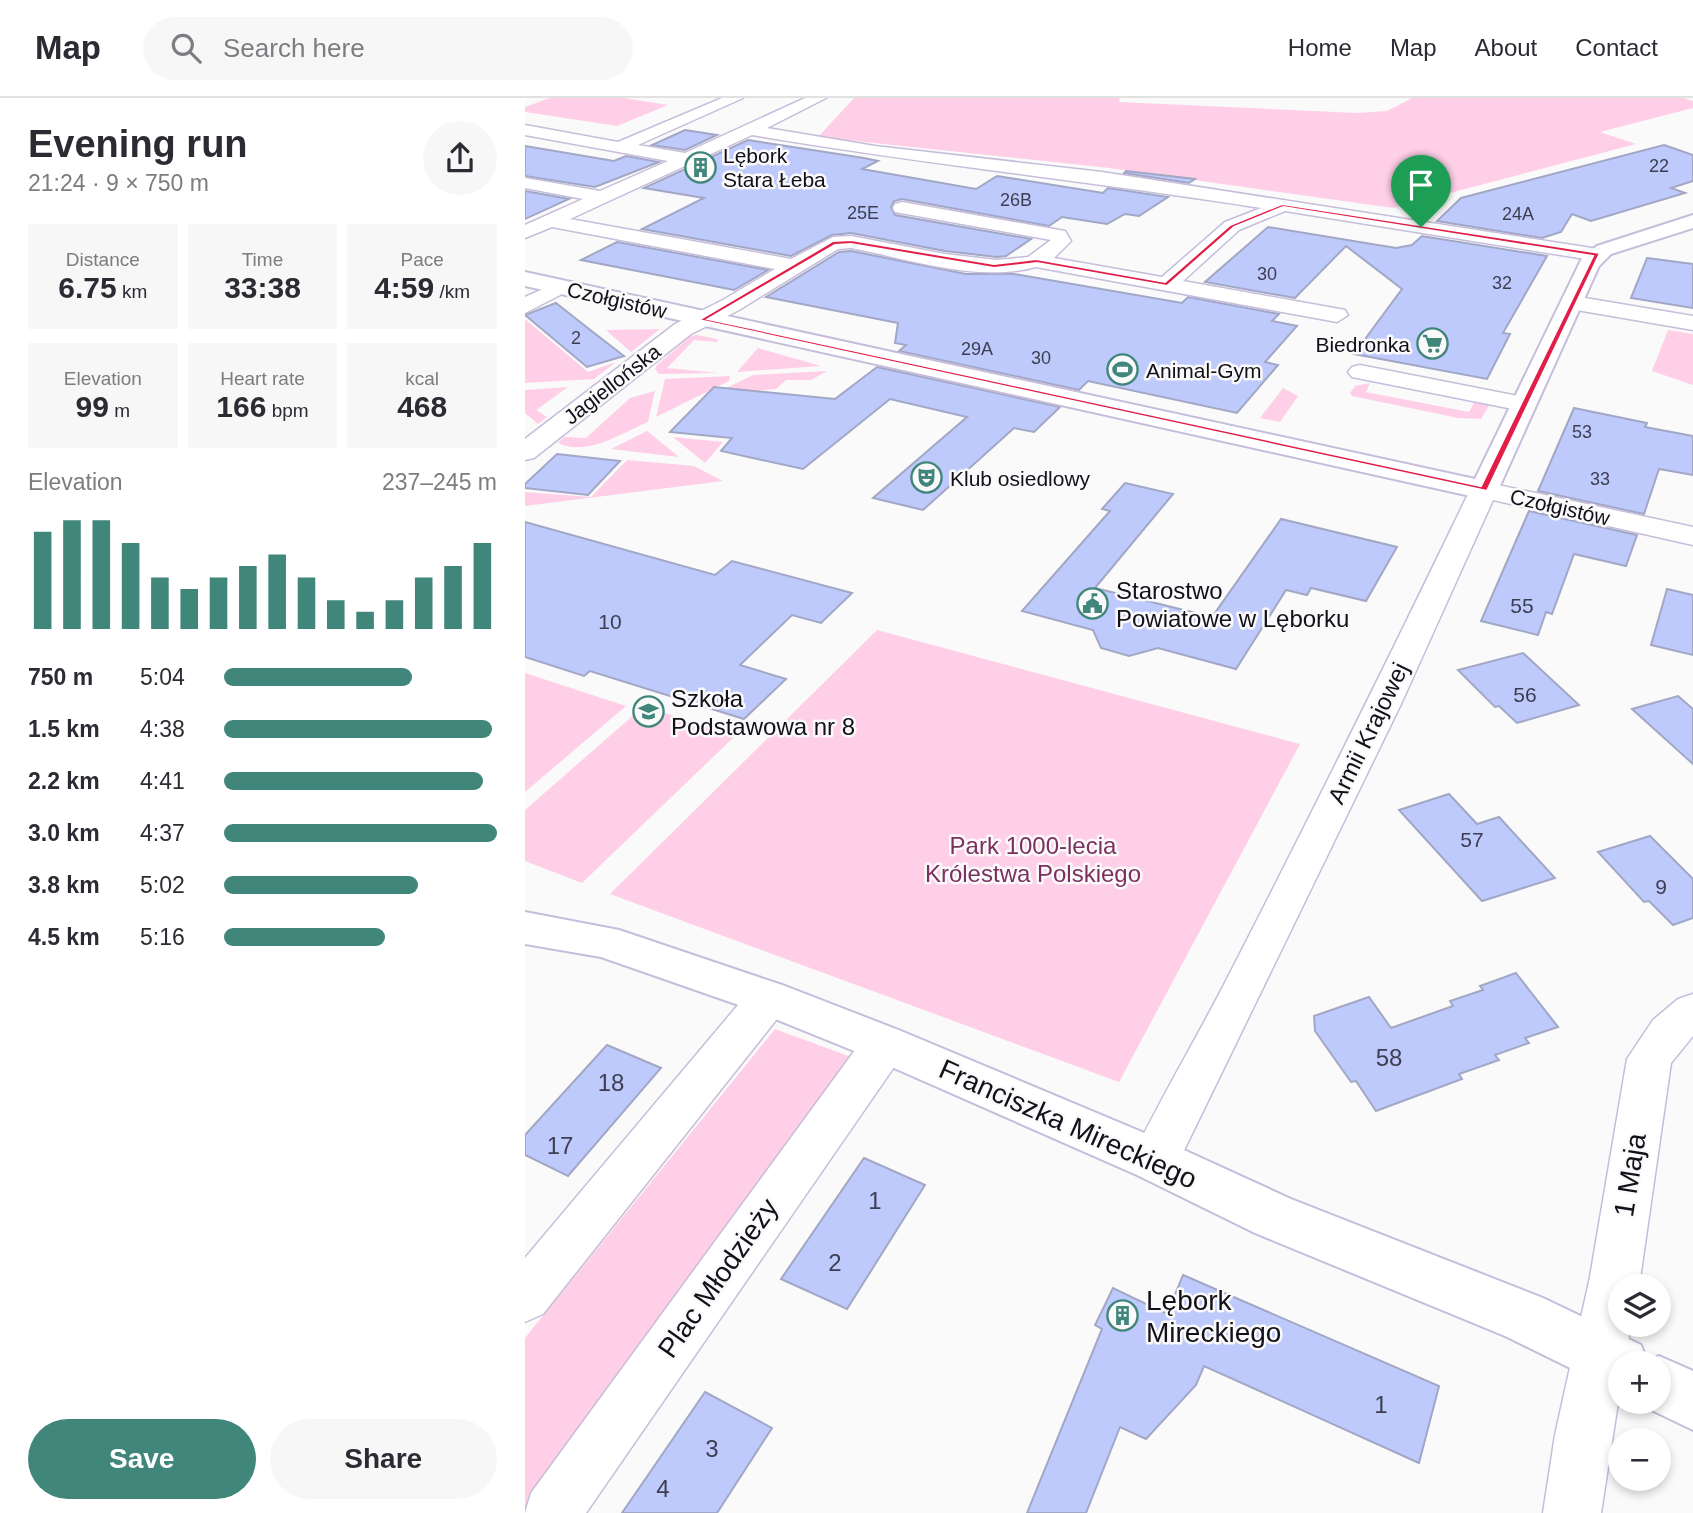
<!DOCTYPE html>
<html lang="en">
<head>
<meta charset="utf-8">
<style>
	body { margin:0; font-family:Helvetica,sans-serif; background:#f7f7f7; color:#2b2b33; height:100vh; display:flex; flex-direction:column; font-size:26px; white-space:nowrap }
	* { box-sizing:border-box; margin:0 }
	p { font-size:23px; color:#7c7c81 }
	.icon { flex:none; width:38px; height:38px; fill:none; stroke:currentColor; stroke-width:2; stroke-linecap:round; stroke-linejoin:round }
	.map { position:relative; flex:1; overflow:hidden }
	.side { display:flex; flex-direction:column; background:#fff; width:525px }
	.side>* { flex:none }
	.controls { position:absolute; left:1083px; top:1176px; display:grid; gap:14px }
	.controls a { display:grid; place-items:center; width:63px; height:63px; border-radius:50%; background:#fff; box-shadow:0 4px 10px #0003; font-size:35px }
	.pin { position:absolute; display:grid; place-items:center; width:60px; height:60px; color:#fff; margin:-72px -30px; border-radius:50% 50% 50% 0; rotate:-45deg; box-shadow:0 0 7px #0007 }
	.pin .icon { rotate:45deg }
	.round { display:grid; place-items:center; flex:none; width:74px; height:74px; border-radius:37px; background:#f7f7f7 }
	.summary { display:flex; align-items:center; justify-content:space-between; height:119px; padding:0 28px }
	h1 { font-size:38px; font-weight:700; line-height:52px }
	.stats { display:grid; grid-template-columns:repeat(3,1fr); gap:10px; height:119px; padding:7px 28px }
	.stats div { display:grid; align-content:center; border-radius:0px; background:#f7f7f7; text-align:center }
	.stats b { font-size:30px; font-weight:700 }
	.stats small { font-size:19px; font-weight:400 }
	.stats p { font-size:19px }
	.chart { height:196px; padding:14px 28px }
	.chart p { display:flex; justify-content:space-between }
	.chart svg { width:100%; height:126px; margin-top:7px; stroke:#41867a; stroke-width:6 }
	.primary-button { display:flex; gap:14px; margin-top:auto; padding:14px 28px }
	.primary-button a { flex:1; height:80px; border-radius:42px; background:#41867a; color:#fff; font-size:28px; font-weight:700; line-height:80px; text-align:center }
	.primary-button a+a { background:#f7f7f7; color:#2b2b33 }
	ul { padding:0 28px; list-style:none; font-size:23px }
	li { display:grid; grid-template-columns:112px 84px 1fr; align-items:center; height:52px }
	li i { height:18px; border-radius:9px; background:#41867a }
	header { display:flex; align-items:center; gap:42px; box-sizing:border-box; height:98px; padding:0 35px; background:#fff; border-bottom:2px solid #e1e1e2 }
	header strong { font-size:33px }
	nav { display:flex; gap:38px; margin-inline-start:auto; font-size:24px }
	.search { width:490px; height:63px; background:#f7f7f7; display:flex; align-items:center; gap:18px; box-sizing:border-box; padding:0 24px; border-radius:38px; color:#7c7c81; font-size:26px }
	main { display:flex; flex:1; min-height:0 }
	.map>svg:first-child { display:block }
	.green { fill:#ffcfe8 }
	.building { fill:#bfcafc; stroke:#a1a7c4; stroke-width:2 }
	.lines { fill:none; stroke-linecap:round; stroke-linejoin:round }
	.minor-casing { stroke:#c6bddb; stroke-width:3 }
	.tertiary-casing { stroke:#c6bddb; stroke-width:4 }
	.minor { fill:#fff; fill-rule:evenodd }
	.tertiary { fill:#fff; fill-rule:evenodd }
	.route { fill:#e11d48; stroke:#fff; stroke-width:2; fill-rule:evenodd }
	.labels { text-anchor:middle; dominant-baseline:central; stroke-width:5; stroke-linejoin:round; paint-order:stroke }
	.far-number-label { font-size:18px; fill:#3e3e52 }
	.far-poi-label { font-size:21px; fill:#13101a; stroke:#fafafa; text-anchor:start }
	.far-street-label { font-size:21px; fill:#13101a; stroke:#fafafa }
	.number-label { font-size:21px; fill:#3e3e52 }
	.poi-label { font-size:24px; fill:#13101a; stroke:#fafafa; text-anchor:start }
	.street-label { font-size:24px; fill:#13101a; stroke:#fafafa }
	.park-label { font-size:24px; fill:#7c305f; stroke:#fafafa }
	.near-number-label { font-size:24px; fill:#3e3e52 }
	.near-street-label { font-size:28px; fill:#13101a; stroke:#fafafa }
	.near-poi-label { font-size:28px; fill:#13101a; stroke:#fafafa; text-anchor:start }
</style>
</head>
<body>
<header>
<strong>Map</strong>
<div class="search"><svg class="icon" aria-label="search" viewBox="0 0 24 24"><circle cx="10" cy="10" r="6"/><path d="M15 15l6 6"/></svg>Search here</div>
<nav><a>Home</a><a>Map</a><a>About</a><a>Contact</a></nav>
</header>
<main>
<section class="side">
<div class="summary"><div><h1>Evening run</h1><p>21:24 · 9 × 750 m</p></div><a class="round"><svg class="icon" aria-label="share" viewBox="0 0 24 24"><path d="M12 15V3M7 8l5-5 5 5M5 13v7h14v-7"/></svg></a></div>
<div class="stats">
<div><p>Distance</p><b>6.75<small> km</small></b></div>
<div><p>Time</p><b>33:38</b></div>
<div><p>Pace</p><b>4:59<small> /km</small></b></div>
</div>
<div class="stats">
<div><p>Elevation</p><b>99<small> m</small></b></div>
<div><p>Heart rate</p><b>166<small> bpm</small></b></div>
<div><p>kcal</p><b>468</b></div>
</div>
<div class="chart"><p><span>Elevation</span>237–245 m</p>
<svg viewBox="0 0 160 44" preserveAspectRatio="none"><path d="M5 44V10M15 44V6M25 44V6M35 44V14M45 44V26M55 44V30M65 44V26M75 44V22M85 44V18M95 44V26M105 44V34M115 44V38M125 44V34M135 44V26M145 44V22M155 44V14"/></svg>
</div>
<ul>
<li><b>750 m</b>5:04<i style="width:69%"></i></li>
<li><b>1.5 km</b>4:38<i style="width:98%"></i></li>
<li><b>2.2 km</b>4:41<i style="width:95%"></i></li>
<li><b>3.0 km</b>4:37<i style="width:100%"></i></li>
<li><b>3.8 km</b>5:02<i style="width:71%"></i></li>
<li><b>4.5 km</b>5:16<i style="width:59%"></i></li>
</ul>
<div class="primary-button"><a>Save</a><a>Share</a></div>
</section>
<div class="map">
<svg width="1168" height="1415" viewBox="0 0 1168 1415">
	<rect width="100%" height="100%" fill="#fafafa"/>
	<g class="green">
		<path d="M25,0h74l44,7 -51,21 -92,-14v-5z"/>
		<path d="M329,0h266l-1,4 238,11 30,-2 25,-13h272l9,3v7l-93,24 36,12 -243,64 -284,-40 -291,-31z"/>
		<path d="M0,221l63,53 28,-10 -22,17 -69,4z"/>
		<path d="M135,231l-29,23 -25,-22z"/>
		<path d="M1143,232l25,4v51l-41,-14z"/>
		<path d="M172,237l20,4 1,3 -24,-2 -27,28 52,5 -60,1 -4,-5 2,-4 34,-29z"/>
		<path d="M233,250l63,18 -84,6z"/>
		<path d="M302,273l-16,9h-25l-10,9 -64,6 41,-20z"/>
		<path d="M205,278l-1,5 -73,36 9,-38z"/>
		<path d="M845,285l-4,9 103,20 7,-13 15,3 -10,17 -23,-1 -106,-22 -2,-3 5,-7z"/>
		<path d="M43,289l-32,23 11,7 -9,7 -13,-11v-23z"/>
		<path d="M758,290l15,8 -18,26 -20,-4z"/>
		<path d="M130,293l-7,31c-26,11 -61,35 -90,21l6,-6 22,1 44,-40z"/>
		<path d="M122,333l32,26 -68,-8z"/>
		<path d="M148,339l50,5 -18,21z"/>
		<path d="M102,362l67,6 29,15 -198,25v-14l66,5z"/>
		<path d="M352,532l423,114 -181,338 -509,-188z"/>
		<path d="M0,575l101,33 -101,86z"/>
		<path d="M119,608l91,30 -153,147 -57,-22v-51z"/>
		<path d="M250,931l79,29 -329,455v-175z"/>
	</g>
	<g class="building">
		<path d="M160,32l32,5 -32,15 -33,-5z"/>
		<path d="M223,42l116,18 14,3 -16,8 114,20 21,-13 106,17 5,-5 60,9 -29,19 -14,-2 -18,10 -45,-7 -13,9 -147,-27 -8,2 -3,6 4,8 136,24 -25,17 -9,1 -52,-6 -94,-18 -19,2 -41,21 -149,-27 62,-31 -60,-10z"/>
		<path d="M1139,47l29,10v26l-22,7 14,5 -94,28 -19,-7 -11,18 -19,6 -105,-17 24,-23z"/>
		<path d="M0,48l89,15 12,-5 33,6 -64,25 -70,-11z"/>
		<path d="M601,73l69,8 -6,4 -65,-10z"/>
		<path d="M0,93l44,8 -44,20z"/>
		<path d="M743,129l128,21 16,-3 10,-9 125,20 -44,77 7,1 -23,45 -133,-25 48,-65 -56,-43 -51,52 -90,-16z"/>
		<path d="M92,144l151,28 -34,20 -153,-30z"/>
		<path d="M326,153l115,23h48l168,29 6,-6 91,17 -7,7 25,5 -32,36 13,3 -41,48 -149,-32 -9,9 -180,-39 7,-6 -11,-2 3,-20 -132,-26 73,-45z"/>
		<path d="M1122,160l46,6v44l-62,-10z"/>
		<path d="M31,205l33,26 35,27 -37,11 -62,-52z"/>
		<path d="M352,269l183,40 -26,25 -20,-4 -91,82 -50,-12 94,-81 -77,-18 -87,70 -82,-18 11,-13 -62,-6 44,-45 121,12z"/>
		<path d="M1049,310l73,15 -2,4 48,9v39l-34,-6 -15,45 -106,-23z"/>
		<path d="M32,356l63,7 -32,34 -63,-7v-4z"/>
		<path d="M600,385l48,11 -78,94 117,29 69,-98 116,28 -31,54 -55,-13 -4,7 -21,-5 -50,79 -78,-21 -29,8 -28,-8 -8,-18 -71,-19 88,-100 -8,-2z"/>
		<path d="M1004,413l108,24 -11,31 -52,-12 -22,60 -6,-2 -8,23 -57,-14z"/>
		<path d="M0,424l190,53 17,-14 120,32 -31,30 -29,-8 -52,50 46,14 -42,40 -154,-48 -6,5 -59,-19z"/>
		<path d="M1142,491l26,6v60l-42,-10z"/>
		<path d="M998,555l56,52 -62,18 -18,-17 -4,1 -37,-37z"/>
		<path d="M1153,598l15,13v55l-61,-55z"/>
		<path d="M924,696l28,30 22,-7 56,61 -73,23 -83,-91z"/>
		<path d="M1125,738l43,43v39l-20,7 -24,-24 -5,1 -46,-50z"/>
		<path d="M991,875l42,54 -33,11 4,5 -34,12 4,5 -40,14 3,5 -86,32 -20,-30 -5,1 -36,-51 -1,-15 55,-19 22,31 62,-22 -3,-5 33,-11 -3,-4z"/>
		<path d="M82,947l54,23 -93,108 -43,-21v-20z"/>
		<path d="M339,1060l61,27 -78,124 -66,-30z"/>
		<path d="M658,1177l256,111 -20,77 -215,-97 -8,19 -50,54 -26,-12 -34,86h-59l75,-184 -7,-4 18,-37 54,26z"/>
		<path d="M180,1294l67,36 -55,85h-95z"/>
	</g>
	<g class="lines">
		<defs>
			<g id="minor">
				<path d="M197,0h21l-105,47 47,8 120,-55h21l-59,30 108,18 227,26 496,77 10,6 -10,6 -313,-50 -46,19 -56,51 162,29 3,5 -11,7 -301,-55c-59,16 -127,-8 -185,-19l-13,1 -99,61 -48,24 -157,124 -9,2v-21l150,-115 48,-24 52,-31 -223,-42 -27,11v-13l58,-26 -58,-11v-10l75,13 68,-30 -143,-26v-10l93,17zM227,37c169,29 340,46 509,73l-36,14 -63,55 -108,-19 17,-17 -6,-10 -163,-29 -7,2 -2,4 2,4 156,28 -23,17 -31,3 -52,-6 -94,-18 -18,1 -42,22 -221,-40z"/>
				<path d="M36,183l11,6 -4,4 -43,22v-16z"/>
				<path d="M1048,198l120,20v14l-128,-22 -3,-5 3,-5z"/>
				<path d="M835,267l163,32 9,2 3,5 -3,5 -9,2 -171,-34 -4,-5 4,-5z"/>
				<path d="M959,384l209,45v18l-200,-45 -92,204 -229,471 -17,6 -17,-6 -7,-15c30,-63 67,-124 99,-187 82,-160 162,-321 240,-483l4,-6z"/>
				<path d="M244,883l15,5 6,12 -6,12 -241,304 -18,8v-64l229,-272z"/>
				<path d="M1168,896v42l-22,27 -32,223h-18v39h10l-7,38h-3v20l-20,130h-58l12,-78 35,-158 37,-218 26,-39 25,-21z"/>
				<path d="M360,928l16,5 6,13 -6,13 -315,456h-61l6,-20 338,-462z"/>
			</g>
			<g id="tertiary">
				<path d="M1168,117v13l-82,26 -12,12 -101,224 -4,6 -10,3 -959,-213v-14l950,207 107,-221 15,-12z"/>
				<path d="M0,814l94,18 166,56 116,45 272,114 118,54 252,99 98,47 6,16 12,-5 34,15v59l-54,-26 -1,-2h21v-39h-38v30l-116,-57 -250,-103 -118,-58 -268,-118 -116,-47 -152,-53 -76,-13z"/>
			</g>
		</defs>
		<use href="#minor" class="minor-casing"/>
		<use href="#tertiary" class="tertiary-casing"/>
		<use href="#minor" class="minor"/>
		<use href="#tertiary" class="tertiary"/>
	</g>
	<path class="route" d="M757,106l318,49 -113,238 -788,-171 134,-79 18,-1 143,24 42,-5 129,23 65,-57zM758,109l310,49 -112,230 -773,-167 127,-74 16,-1 143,24 43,-5 130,23 67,-59z"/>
	<defs>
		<symbol id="building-ring" viewBox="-11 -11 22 22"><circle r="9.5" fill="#fafafa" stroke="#41867a" stroke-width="1.5"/><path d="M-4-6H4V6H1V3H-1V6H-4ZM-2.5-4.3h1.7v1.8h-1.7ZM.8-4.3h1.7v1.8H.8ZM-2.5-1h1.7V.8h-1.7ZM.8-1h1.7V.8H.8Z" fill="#41867a"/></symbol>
		<symbol id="supermarket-ring" viewBox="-11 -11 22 22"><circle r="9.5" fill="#fafafa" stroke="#41867a" stroke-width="1.5"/><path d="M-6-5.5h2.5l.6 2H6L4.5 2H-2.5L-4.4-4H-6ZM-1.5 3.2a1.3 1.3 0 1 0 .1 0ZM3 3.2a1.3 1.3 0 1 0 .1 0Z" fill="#41867a"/></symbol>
		<symbol id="stadium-ring" viewBox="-11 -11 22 22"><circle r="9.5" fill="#fafafa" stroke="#41867a" stroke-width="1.5"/><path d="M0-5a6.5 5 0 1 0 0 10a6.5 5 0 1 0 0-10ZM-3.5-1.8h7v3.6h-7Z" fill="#41867a"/></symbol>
		<symbol id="theatre-ring" viewBox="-11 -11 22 22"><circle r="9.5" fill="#fafafa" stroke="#41867a" stroke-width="1.5"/><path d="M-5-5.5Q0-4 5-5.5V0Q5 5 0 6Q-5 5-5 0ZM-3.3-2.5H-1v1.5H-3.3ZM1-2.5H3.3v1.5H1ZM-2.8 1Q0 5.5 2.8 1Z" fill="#41867a"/></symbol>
		<symbol id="civic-ring" viewBox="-11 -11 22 22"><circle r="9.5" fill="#fafafa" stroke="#41867a" stroke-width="1.5"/><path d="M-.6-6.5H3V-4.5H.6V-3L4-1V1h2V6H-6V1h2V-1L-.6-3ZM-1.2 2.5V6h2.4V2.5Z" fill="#41867a"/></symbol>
		<symbol id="school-ring" viewBox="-11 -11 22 22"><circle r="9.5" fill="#fafafa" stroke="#41867a" stroke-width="1.5"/><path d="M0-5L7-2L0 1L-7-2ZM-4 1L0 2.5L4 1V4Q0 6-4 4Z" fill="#41867a"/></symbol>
	</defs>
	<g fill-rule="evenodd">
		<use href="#building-ring" x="158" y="52" width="35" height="35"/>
		<use href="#supermarket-ring" x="890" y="228" width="35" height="35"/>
		<use href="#stadium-ring" x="580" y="254" width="35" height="35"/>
		<use href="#theatre-ring" x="384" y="362" width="35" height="35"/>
		<use href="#civic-ring" x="550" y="488" width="35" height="35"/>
		<use href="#school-ring" x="106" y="596" width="35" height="35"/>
		<use href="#building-ring" x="580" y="1200" width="35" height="35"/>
	</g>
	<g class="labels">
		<g class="far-number-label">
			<text x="1134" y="68">22</text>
			<text x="491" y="102">26B</text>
			<text x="338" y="115">25E</text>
			<text x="993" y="116">24A</text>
			<text x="742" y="176">30</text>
			<text x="977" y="185">32</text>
			<text x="51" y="240">2</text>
			<text x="452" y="251">29A</text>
			<text x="516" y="260">30</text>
			<text x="1057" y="334">53</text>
			<text x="1075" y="381">33</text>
		</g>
		<g class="far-poi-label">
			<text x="198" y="57">Lębork<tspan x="198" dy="24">Stara Łeba</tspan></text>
			<text x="885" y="246" text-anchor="end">Biedronka</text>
			<text x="621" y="272">Animal-Gym</text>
			<text x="425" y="380">Klub osiedlowy</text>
		</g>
		<g class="far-street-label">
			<text transform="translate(92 202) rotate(13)">Czołgistów</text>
			<text transform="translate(87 286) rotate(-38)">Jagiellońska</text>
			<text transform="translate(1035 409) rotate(13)">Czołgistów</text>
		</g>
		<g class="number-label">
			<text x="997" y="507">55</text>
			<text x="85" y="523">10</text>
			<text x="1000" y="596">56</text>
			<text x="947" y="741">57</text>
			<text x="1136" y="788">9</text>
		</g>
		<g class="poi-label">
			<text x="591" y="492">Starostwo<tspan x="591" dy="28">Powiatowe w Lęborku</tspan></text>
			<text x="146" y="600">Szkoła<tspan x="146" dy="28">Podstawowa nr 8</tspan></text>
		</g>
		<g class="street-label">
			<text transform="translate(843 635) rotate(-64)">Armii Krajowej</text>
		</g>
		<g class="park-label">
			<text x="508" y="747">Park 1000-lecia<tspan x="508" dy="28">Królestwa Polskiego</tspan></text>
		</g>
		<g class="near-number-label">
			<text x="864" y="959">58</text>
			<text x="86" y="984">18</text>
			<text x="35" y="1047">17</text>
			<text x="350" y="1102">1</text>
			<text x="310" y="1164">2</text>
			<text x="856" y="1306">1</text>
			<text x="187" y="1350">3</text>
			<text x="138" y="1390">4</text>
		</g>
		<g class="near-street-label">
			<text transform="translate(543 1026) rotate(24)">Franciszka Mireckiego</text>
			<text transform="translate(1105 1077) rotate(-81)">1 Maja</text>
			<text transform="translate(193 1180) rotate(-55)">Plac Młodzieży</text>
		</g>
		<g class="near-poi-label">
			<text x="621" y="1202">Lębork<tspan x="621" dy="32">Mireckiego</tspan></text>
		</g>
	</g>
</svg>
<div class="controls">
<a><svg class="icon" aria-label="layers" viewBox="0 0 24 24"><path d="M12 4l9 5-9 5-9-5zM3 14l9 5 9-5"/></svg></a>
<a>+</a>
<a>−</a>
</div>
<div class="pin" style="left:896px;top:129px;background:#1e9e55"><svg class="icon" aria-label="arrive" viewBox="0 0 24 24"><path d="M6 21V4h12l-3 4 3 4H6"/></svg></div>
</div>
</main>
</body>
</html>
